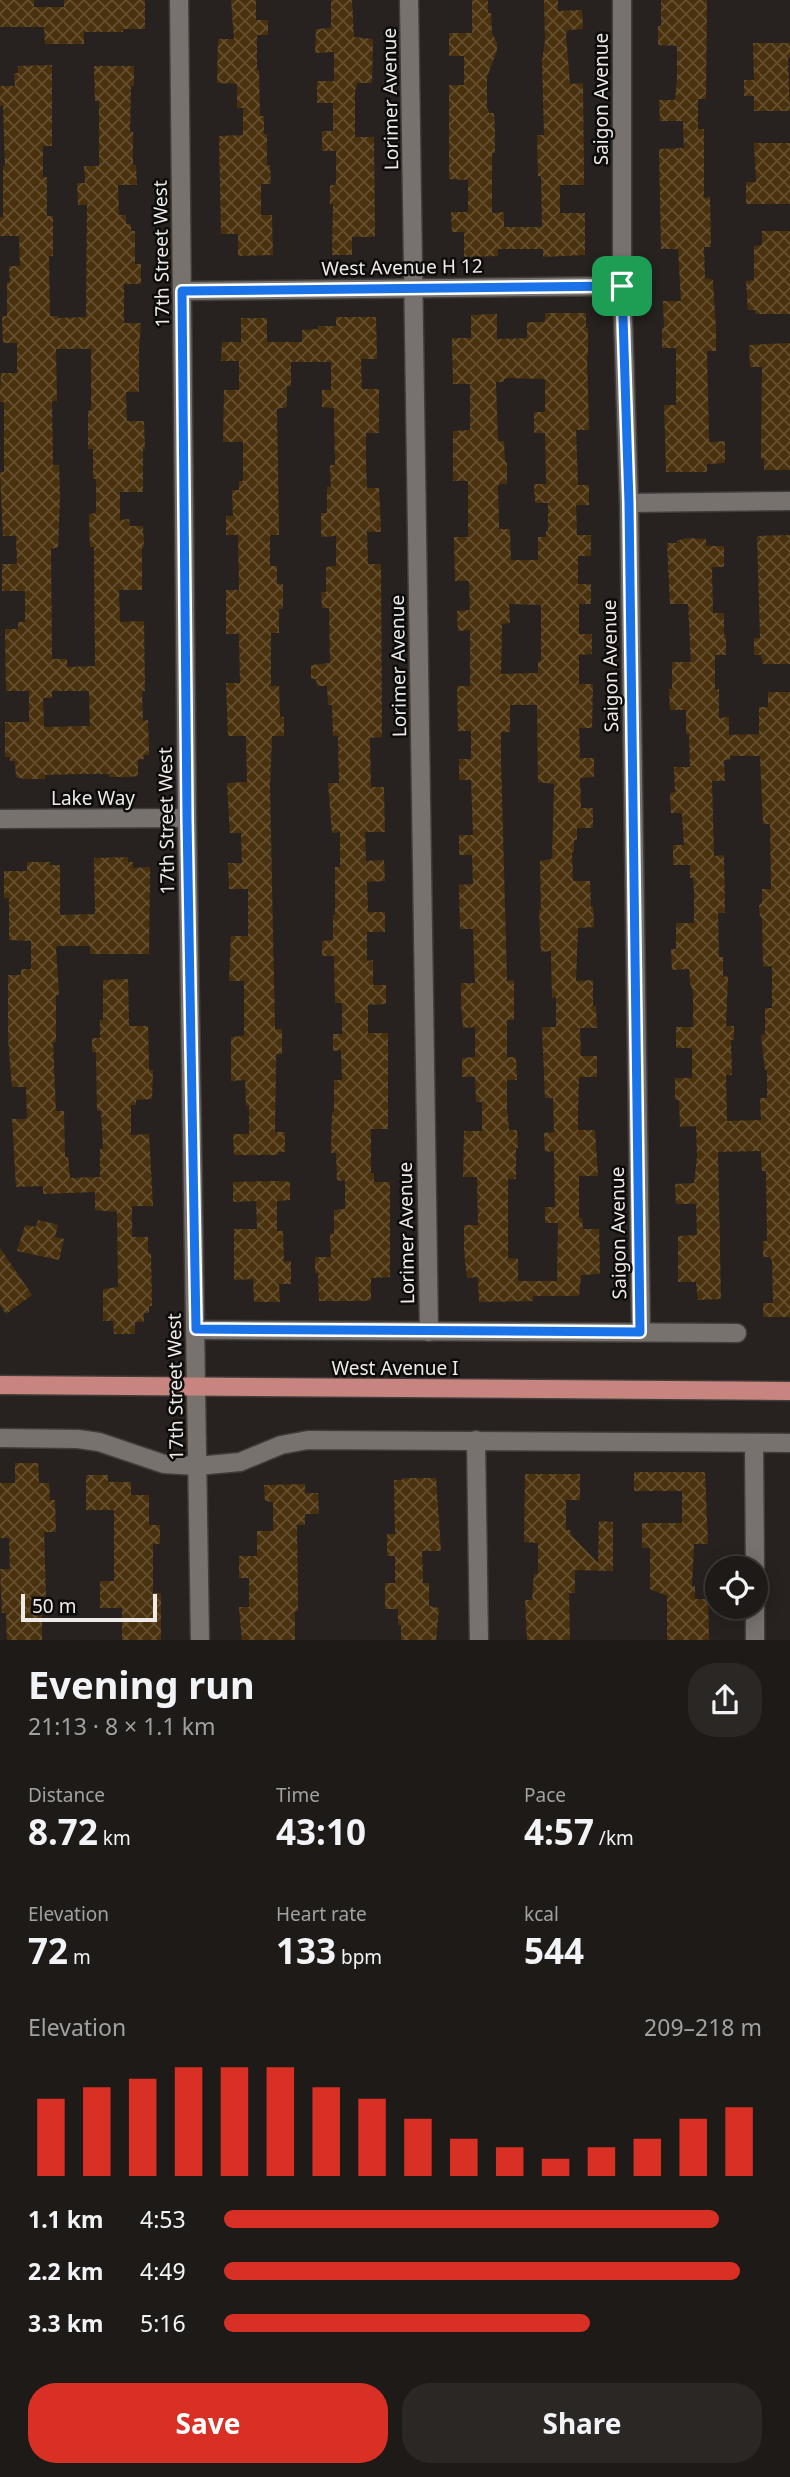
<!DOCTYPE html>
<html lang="en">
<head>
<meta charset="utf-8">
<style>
	body { margin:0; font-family:"Noto Sans",sans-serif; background:#2a2724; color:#f1f3f6; height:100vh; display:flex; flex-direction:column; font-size:26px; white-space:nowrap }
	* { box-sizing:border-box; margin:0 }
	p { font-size:23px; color:#a0a1a1 }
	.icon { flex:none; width:38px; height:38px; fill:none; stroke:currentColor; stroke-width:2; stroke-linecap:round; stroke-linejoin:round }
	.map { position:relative; height:1640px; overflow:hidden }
	.panel { display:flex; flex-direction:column; background:#1d1a17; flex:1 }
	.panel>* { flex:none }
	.fabs { position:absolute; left:705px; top:1556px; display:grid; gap:14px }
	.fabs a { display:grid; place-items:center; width:63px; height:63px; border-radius:50%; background:#1d1a17; box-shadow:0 4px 18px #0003,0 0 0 2px #3b3836; font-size:35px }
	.scale { position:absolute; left:21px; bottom:18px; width:136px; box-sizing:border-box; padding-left:7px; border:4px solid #eeeae8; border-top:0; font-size:19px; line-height:24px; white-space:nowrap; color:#eeeae8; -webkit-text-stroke:5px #0e0c0b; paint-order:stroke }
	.pin { position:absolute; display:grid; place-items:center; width:60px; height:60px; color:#fff; margin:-30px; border-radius:14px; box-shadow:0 4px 10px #0006 }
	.round { display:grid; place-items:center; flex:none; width:74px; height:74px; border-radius:28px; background:#2a2724 }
	.summary { display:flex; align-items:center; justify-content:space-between; height:119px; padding:0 28px }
	h1 { font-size:38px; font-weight:700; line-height:52px }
	.stats { display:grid; grid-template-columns:repeat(3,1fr); gap:10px; height:119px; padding:7px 28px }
	.stats div { display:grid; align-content:center }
	.stats b { font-size:35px; font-weight:700 }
	.stats small { font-size:19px; font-weight:400 }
	.stats p { font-size:19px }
	.chart { height:196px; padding:14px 28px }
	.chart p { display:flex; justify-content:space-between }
	.chart svg { width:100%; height:126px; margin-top:7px; stroke:#d93025; stroke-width:6 }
	.action { display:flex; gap:14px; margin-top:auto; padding:14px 28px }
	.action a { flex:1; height:80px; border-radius:28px; background:#d93025; color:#fff; font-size:28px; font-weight:700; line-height:80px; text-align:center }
	.action a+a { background:#2a2724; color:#f1f3f6 }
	ul { padding:0 28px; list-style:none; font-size:23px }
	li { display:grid; grid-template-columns:112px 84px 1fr; align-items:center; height:52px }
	li i { height:18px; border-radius:9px; background:#d93025 }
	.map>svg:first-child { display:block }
	.building { fill:url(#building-cross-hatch); fill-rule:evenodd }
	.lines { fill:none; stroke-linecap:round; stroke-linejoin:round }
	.street-casing { stroke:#413d3a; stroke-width:21 }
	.primary-casing { stroke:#413d3a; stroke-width:21 }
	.street { stroke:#78726f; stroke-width:18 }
	.primary { stroke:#c8857f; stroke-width:18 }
	.route-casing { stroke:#fff; stroke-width:14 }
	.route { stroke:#1a73e8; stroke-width:9 }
	.labels { text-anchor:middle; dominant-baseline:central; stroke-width:5; stroke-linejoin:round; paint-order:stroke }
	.street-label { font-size:19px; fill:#eeeae8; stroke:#0e0c0b }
</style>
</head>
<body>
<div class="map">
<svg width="790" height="1641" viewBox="0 0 790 1641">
	<defs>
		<pattern id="building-cross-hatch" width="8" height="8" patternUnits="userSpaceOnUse" patternTransform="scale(1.75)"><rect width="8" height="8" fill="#4a310d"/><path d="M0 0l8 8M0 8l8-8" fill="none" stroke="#644f30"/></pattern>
	</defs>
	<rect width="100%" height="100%" fill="#27221f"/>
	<g class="building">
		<path d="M0,0h34v7h30v-7h81v29h-22v3h-39v12h-39l-1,-17h-44z"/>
		<path d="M231,0h25v20h12v15h-11v35h2l1,46h4v18h3v32l3,-1 1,19h-10v31h11l1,40 -35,1v-22h-17l-2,-98 24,-1v-27h-6v-24l-20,-1 1,-44h16z"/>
		<path d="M331,0h21l2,37 19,2 -1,44h-15l-2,8v46h19l1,100h-23v18h-20l1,-51h-3v-19h5l1,-3v-31h-14v-20h11v-28h-16v-22h17v-29l-19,1 1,-24 15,-1z"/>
		<path d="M472,0h16v13h3l1,20 5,10v7l-10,27v31l2,5h5l1,18v22h-3v60l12,-1v15h38l-1,-51h-3l-1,-41h7l-2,-74 3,-20 -1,-41h14v11l24,-1 1,19 -15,1 -2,4 4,50 13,-1 1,102h-24v28h25v42l-42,2v-8h-45v7l-34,1v-25h-12l-1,-20h17v-32l-19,-1v-94h15v-29h-15v-23h23z"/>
		<path d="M661,0h46l-1,99h-8v30h6v69l6,-1 1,50h-7l1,31 8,2 3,50v21h-9l2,91 16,-1v22l-18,1v8h-41l-2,-67h12v-57h-14v-20h2l-1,-27h18l-3,-52h-17l-2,-100 25,-1 -1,-27h-23l-1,-21h16l2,-20v-34l-19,-1v-19h3z"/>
		<path d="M753,43h37v14l-2,1 2,53h-36v-15h-10v-16h10z"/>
		<path d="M52,65v81h-9v31h4v39h6v40h-4l1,60h8v2l28,-1 1,-112h-9l-1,-22h8l-1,-17h15v-65h-4l-1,-35h40v20h-3l-1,46h3v33h3l1,20h-19l1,30h7v9h5v7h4v33h6v20h-17v39h17l-2,27v42h-13l1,29h17l1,28h-2v43h-23v28l9,-1 1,7h13l1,21h-2v43h-23l1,32 24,-1 1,70h-3l1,30 5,-1 1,35h-5v4l-6,1v16l-9,1h-20v-3h-30l-34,1v4h-20l-9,-2 -1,-16h-5v-4h-5v-35h24v-31h-23l-1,-62h13v-7h7v-31h-23v-27h15l-1,-28h-13l-3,-64h4v-70h-4v-10l1,-19h16v-30h-14l-1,-27h5v-34h3l-1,-16h11l-1,-30h-19v-19h3v-51h2l-2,-60h-3v-20h15l-1,-13h4v-7zM56,349h35v61l-3,1v38h5v30h3v34l-7,1 1,33h4l1,119 -28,1v-8h-15l-1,-110 7,-2 2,-50 -1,-32h-6l-1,-64h5zM52,691h37l1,35 -46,1 -1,-29h9z"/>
		<path d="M754,143h36v61h-44v-22h10z"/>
		<path d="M762,231h28v83h-35v-4h-7l-2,-29 8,-1v-34l8,-1z"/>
		<path d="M545,313h41v15h2v28h-1l2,74h-13l2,55h11v20h-13l1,30h14v21h-13v28h13v20h-12v30h13v20l-13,1v29h14l-1,44h-13l1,30h14v19l-14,1 1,30h12v20h-16v12h-3v12h-2l1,29h17l1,26h2l1,20 -16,1 -2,53 17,-1v26h3l1,22h-17l1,28h16v21h-18l-1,36v17h17l3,46h-19v42h3l1,11h16l1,45 -19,1 -2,21h-46v5l-54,1 -1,-25 -11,1 -3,-27v-26h14l-1,-48h-14l1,-46h18v-29h-6l-1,-25h-13v-19l13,-1v-30l-12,1 -2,-24v-21h14l-2,-54h-13l-1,-44 14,-1 -1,-29h-13v-20h14l-2,-55h-12v-21h12v-28h-13l-1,-45h13v-56l-12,1 -1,-20 13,-1 -1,-29h-14l-1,-44h14v-56h-15v-50l17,-1v-46h-17l-1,-46h19v-23l26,-1v25l30,-1v-16h18zM508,378l37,1v31l-1,2h-10v21h11l1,51h-12l1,16 1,3h12v28h-2v6h-8v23h-27l-1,-31h-11l-1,-43 1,-2h8v-22h-2l-1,-21h-6l-2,-59h8v-3zM509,604l32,1v56h-3v12l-37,1 1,-50 8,-1zM510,705h27l1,77 16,2 -2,75 -12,2 1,49h-2l2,42 10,-1 1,47 4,-1v30h-14l3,71h8l1,34 -10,1 1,19 9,-1 1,56h-10v16h13l-1,58h-39v-22l-10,-1v-79h8v-31h2l-1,-18h-8l-2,-21v-29h10l-1,-23h-9v-37h7v-40l-7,1 -6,-221v-28h9z"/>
		<path d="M336,317h40l1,42h-16l1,30h17v44h-13v31l1,24h12l2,44h-14l1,32h13l1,173 -12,1 1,49h13l1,45h-20l1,29 18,-1 1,21 -18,1 1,30h17v20h-18v29l6,-1v25h13v19l-18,1v28h20v96h-17v44h3v9h16v95l-19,1v22l-7,1h-45l-1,-28h-3v-16h16l-1,-23h4v-24l11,-1v-29l-8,1 -1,-28h-5l1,-41h2v-32h8l-1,-30 -8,1v-17h9v-31h-7l-1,-47h-12v-15l11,-1v-25h2v-48h5v-35l-8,1 -4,-50h11l-1,-47h-5l-1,-31h-4l-1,-19h-10l-1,-7h-5v-14l19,-2 -1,-55h-7l-1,-16h5v-25l10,-1v-30l-15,1v-24h6v-26h4l-1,-22h5l-1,-57 -12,-1v-17h9v-28h-40v24h-4v21l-10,2 2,126h-9v31h7v18h6v25h-4v24h-8v53h8l1,31h4v19h-12l-2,50 5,243h7v25h-6l-1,78h10v20h-7v3h-44l-1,-21h16v-28h-3l-1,-26 -14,1v-44l13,-1v-55h-15l2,-45h17v-47h-19l-1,-26h14l-1,-30h-11l-3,-50 20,-1 -1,-46h-18l-2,-53h14l-1,-49h-13v-44h13l-1,-55h-12v-19h7l-1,-26h7v-9h4v-39h-20l1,-52h15v-29h-18l1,-19h19v-24h26v24h35v-12l16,-1v-3h18z"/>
		<path d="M790,343v127h-26v-11h-3l1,-92h-12l-1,-22z"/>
		<path d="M790,535v129h-27l-2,-9h-7v-17h6l-3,-102z"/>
		<path d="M686,538l20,1v7h18v21h-12l1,46h11v22h2v20h-11v35l4,-1v29l10,-1v18l30,-1v-27h9v-15h22v625h-27v-14h10l-1,-42 -2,-4h-7v-16h4l-1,-70h-4l-1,-20 -43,1 3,147 -23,1 -2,-18h-18v-46l19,-1 -1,-31h-20l-1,-20 19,-1 3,-26 -1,-31 -16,1 -1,-27h-4v-22h17v-30h-16v-21h17v-36l-3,-8 -1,-14 -17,1 -1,-21h5v-26h18v-33l-1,-12h-3v-13h-17v-20h11l-2,-30 -1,-2h-10l-1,-20 5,-1 -1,-25h16l-1,-33h-3v-24h-16l-1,-21h3v-27h19l-3,-58h-18l-3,-61h10v-2zM730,756h30l3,68h7l1,65h-9v14l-3,2 1,11 2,2 1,49 9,-1v42h-7v26l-4,1 4,35h2v28h-7l1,22 -34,1 -1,-46h6l-1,-35h3v-14h-8l2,-50 -5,1v-20h-4l-1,-44h7l-1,-58 -10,1 -2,-75h13l-1,-21h6z"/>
		<path d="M128,857v5h5v6l17,-1 -1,87h-59v-8h-33l-1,2 3,47h-3v47l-3,1 3,68h8l1,46h3l2,21 30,-1v-28h3l-2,-38h-4l-1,-59h-4v-14h8v-18h3v-40l25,-1 1,47h19l1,44h4l-1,29 -16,1v5h-5v30l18,-1 4,72h-21v31h16v16h3l1,53h-3v7h-5v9h-9v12h-21l-1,-13h-10v-32l15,-2 -1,-75 -22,-2v-18l-52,2v-8l-27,1 -4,-68h15l-1,-32h-14l-4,-50v-62h13v-6h10v-28l-22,-1v-42h-5v-27h23v-9h23v3h10v50l35,-1 -1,-56z"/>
		<path d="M278,1181l12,1v18l-13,1v30h6l1,31 7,-1v23h-12l1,18h-26l-1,-23 -19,1v-51h23l-1,-28 -23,1v-20z"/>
		<path d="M38,1220l20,5 -3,12 9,2 -5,21 -42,-9 8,-26 11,2z"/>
		<path d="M0,1248l32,47 -26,19 -6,-9z"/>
		<path d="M15,1463h23l1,20h10l1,17h5l1,32h-12l2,65h-4v44h-35l-1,-28h-4l-2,-44h10l-1,-31h-9v-55h15z"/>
		<path d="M634,1472h71l3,72h-14l-2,42h3v13h13l1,42h-42v-45l-17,-7v-41h-8v-25h40v-32h-48z"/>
		<path d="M525,1474h55v26h-14v30h4l1,5 27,28 1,-42 14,1v49l-38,-1v23h-6l1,48h-43l-2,-41h7l2,-26h4v-31l-14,-1z"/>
		<path d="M86,1475h22v7h23v13h18v30h11v19h-7v49h8v48h-39v-33h-22v-27h14v-71h-28z"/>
		<path d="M402,1478h34l5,73h-19l1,32h6v23l10,2 -3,33h-35v-16h-3v-16h-13v-26h10v-27h-8v-22h8l-1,-54h8z"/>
		<path d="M305,1484v9h13l1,21h-14v11h-8l1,86h-3v30h-53l-3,-34h10v-29h-10v-22h18v-25h16v-29l-8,-1 -1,-16z"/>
	</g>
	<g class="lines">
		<defs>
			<g id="street">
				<path d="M179,0l8,818 13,823"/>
				<path d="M409,0l20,1332"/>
				<path d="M622,0v286l7,217 12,829"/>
				<path d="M182,291l440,-5"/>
				<path d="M629,503l161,-2"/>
				<path d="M0,819l187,-1"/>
				<path d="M196,1330l541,3"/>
				<path d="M0,1438l78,1 21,3 65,22 33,2 43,-4 41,-17 27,-5 482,3"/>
				<path d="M476,1440l3,201"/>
				<path d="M754,1443l1,125"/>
				<path d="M755,1606v35"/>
			</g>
			<path id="primary" d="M0,1385l790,6"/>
		</defs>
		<use href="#street" class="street-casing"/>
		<use href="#primary" class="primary-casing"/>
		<use href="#street" class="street"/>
		<use href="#primary" class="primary"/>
	</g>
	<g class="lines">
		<defs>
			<path id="route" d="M622,286l7,217 11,829 -444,-3 -9,-511 -5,-527z"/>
		</defs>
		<use href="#route" class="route-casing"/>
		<use href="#route" class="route"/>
	</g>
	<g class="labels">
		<g class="street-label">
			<text transform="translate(390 99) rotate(-91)">Lorimer Avenue</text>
			<text transform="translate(601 99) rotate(-90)">Saigon Avenue</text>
			<text transform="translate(161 254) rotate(-91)">17th Street West</text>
			<text transform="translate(402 267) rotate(-1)">West Avenue H 12</text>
			<text transform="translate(398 666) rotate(-91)">Lorimer Avenue</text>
			<text transform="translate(610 666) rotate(-91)">Saigon Avenue</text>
			<text x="93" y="798">Lake Way</text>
			<text transform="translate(166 821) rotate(-91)">17th Street West</text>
			<text transform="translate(406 1233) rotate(-91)">Lorimer Avenue</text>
			<text transform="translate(618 1233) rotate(-91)">Saigon Avenue</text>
			<text x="395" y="1368">West Avenue I</text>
			<text transform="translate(175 1387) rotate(-91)">17th Street West</text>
		</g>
	</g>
</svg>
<div class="fabs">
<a><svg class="icon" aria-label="locate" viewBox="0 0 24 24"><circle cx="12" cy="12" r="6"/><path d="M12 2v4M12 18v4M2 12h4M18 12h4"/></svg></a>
</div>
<div class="scale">50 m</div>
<div class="pin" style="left:622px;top:286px;background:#1e9e55"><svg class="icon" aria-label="arrive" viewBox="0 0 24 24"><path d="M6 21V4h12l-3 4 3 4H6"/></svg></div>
</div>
<section class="panel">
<div class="summary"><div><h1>Evening run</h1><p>21:13 · 8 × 1.1 km</p></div><a class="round"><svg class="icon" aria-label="share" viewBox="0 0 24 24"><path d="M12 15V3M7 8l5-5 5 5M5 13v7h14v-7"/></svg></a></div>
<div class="stats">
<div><p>Distance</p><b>8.72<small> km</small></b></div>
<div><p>Time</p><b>43:10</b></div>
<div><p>Pace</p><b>4:57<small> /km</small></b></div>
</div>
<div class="stats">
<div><p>Elevation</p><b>72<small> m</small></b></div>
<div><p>Heart rate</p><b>133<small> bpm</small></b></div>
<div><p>kcal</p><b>544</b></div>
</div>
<div class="chart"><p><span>Elevation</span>209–218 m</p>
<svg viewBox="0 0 160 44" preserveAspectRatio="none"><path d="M5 44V17M15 44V13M25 44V10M35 44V6M45 44V6M55 44V6M65 44V13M75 44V17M85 44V24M95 44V31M105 44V34M115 44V38M125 44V34M135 44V31M145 44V24M155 44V20"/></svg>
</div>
<ul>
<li><b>1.1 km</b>4:53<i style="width:92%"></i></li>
<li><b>2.2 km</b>4:49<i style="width:96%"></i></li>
<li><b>3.3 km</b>5:16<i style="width:68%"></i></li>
</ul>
<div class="action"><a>Save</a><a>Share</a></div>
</section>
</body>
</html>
